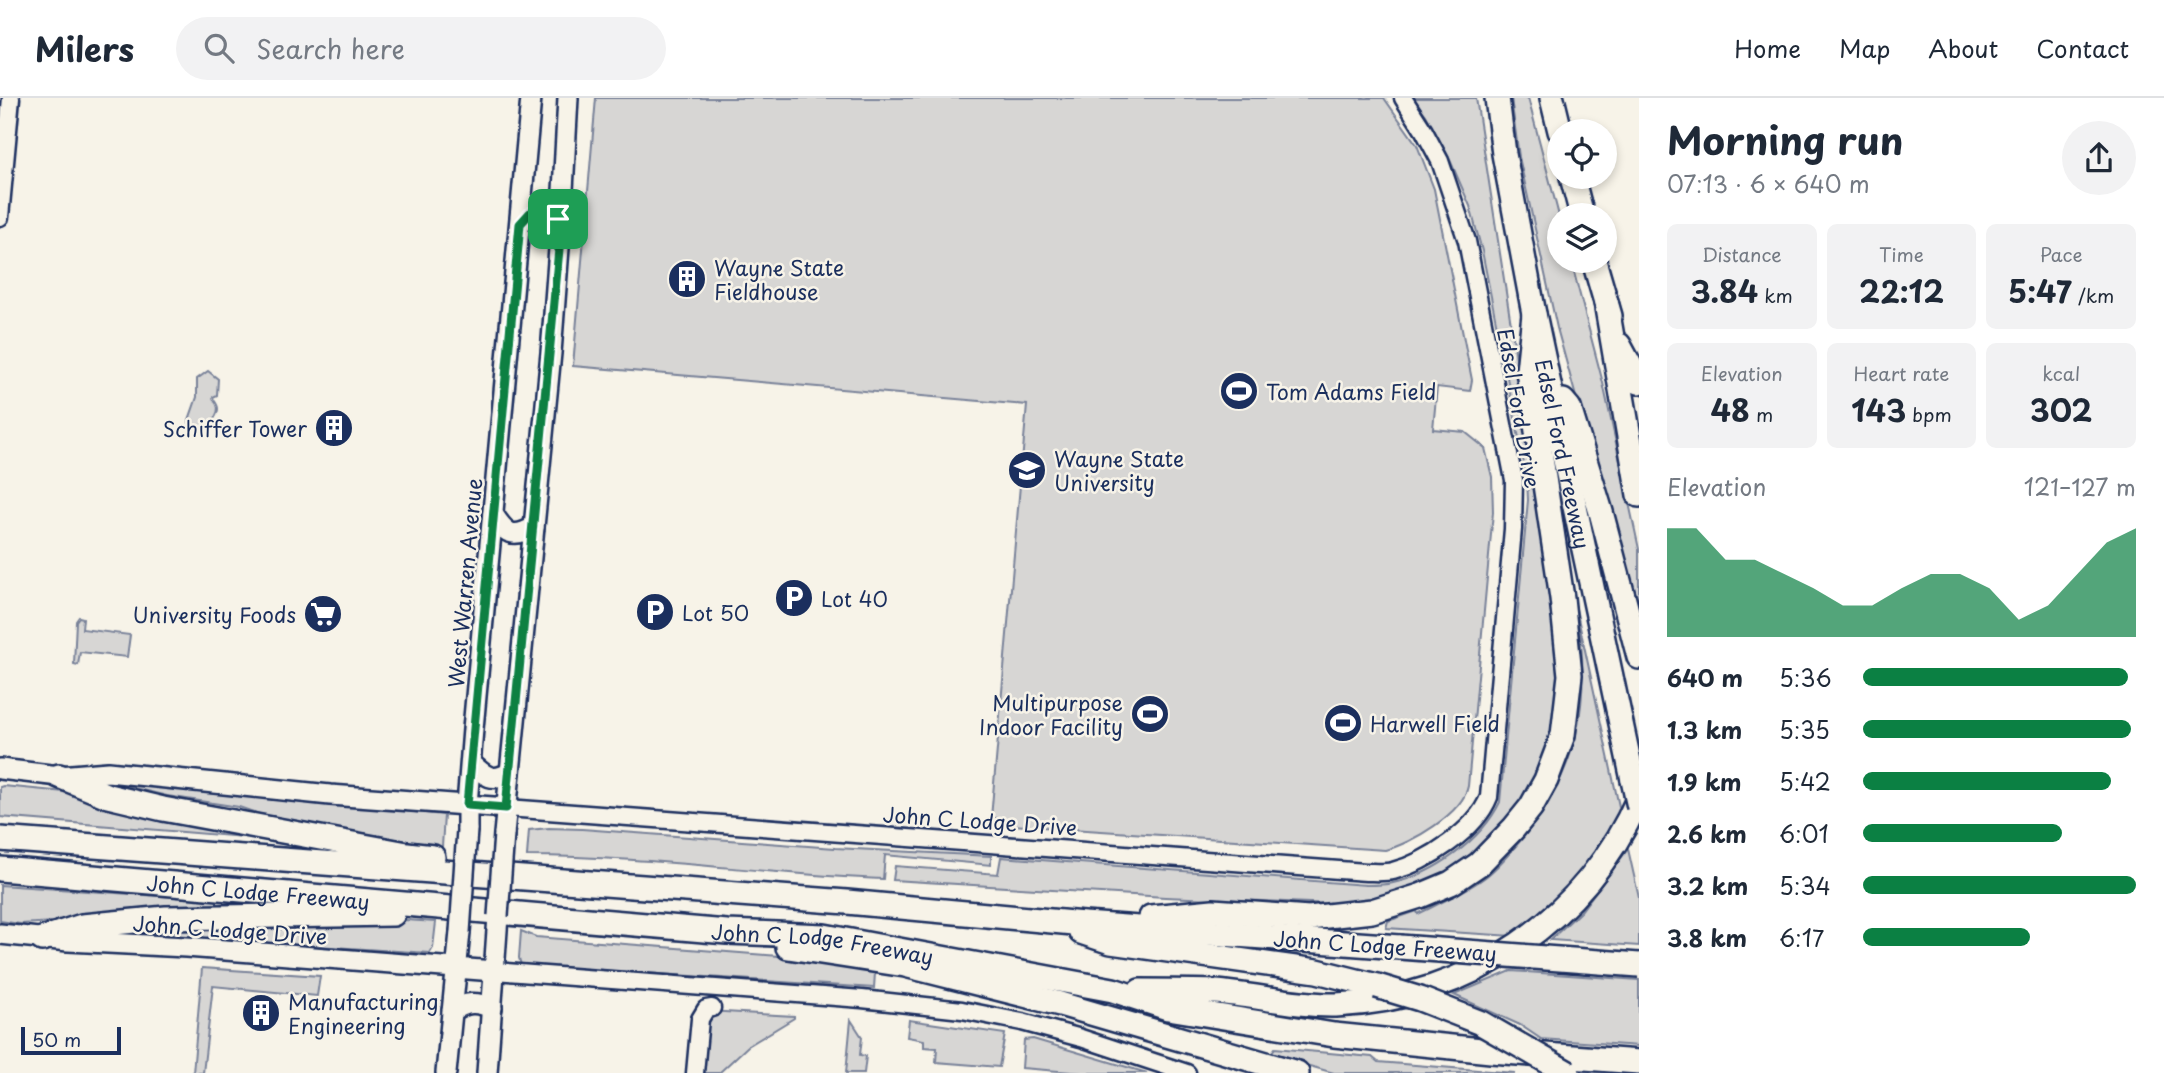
<!DOCTYPE html>
<html lang="en">
<head>
<meta charset="utf-8">
<style>
	body { margin:0; font-family:"Playpen Sans",sans-serif; background:#f2f2f3; color:#1f2937; height:100vh; display:flex; flex-direction:column; font-size:26px; white-space:nowrap }
	* { box-sizing:border-box; margin:0 }
	p { font-size:23px; color:#747a83 }
	.icon { flex:none; width:38px; height:38px; fill:none; stroke:currentColor; stroke-width:2; stroke-linecap:round; stroke-linejoin:round }
	.map { position:relative; flex:1; overflow:hidden }
	.panel { display:flex; flex-direction:column; background:#fff; width:525px }
	.panel>* { flex:none }
	.buttons { position:absolute; left:1547px; top:21px; display:grid; gap:14px }
	.buttons a { display:grid; place-items:center; width:70px; height:70px; border-radius:50%; background:#fff; box-shadow:0 4px 10px #0003; font-size:35px }
	.scale { position:absolute; left:21px; bottom:18px; width:100px; box-sizing:border-box; padding-left:7px; border:4px solid #1b2f5e; border-top:0; font-size:19px; line-height:24px; white-space:nowrap; color:#1b2f5e; -webkit-text-stroke:5px #f7f3e8; paint-order:stroke }
	.pin { position:absolute; display:grid; place-items:center; width:60px; height:60px; color:#fff; margin:-30px; border-radius:14px; box-shadow:0 4px 10px #0006 }
	.round { display:grid; place-items:center; flex:none; width:74px; height:74px; border-radius:37px; background:#f2f2f3 }
	.head { display:flex; align-items:center; justify-content:space-between; height:119px; padding:0 28px }
	h1 { font-size:38px; font-weight:700; line-height:52px }
	.metrics { display:grid; grid-template-columns:repeat(3,1fr); gap:10px; height:119px; padding:7px 28px }
	.metrics div { display:grid; align-content:center; border-radius:10px; background:#f2f2f3; text-align:center }
	.metrics b { font-size:30px; font-weight:700 }
	.metrics small { font-size:19px; font-weight:400 }
	.metrics p { font-size:19px }
	.chart { height:196px; padding:14px 28px }
	.chart p { display:flex; justify-content:space-between }
	.chart svg { width:100%; height:126px; margin-top:7px; fill:#0b8043; opacity:.7 }
	ul { padding:0 28px; list-style:none; font-size:23px }
	li { display:grid; grid-template-columns:112px 84px 1fr; align-items:center; height:52px }
	li i { height:18px; border-radius:9px; background:#0b8043 }
	header { display:flex; align-items:center; gap:42px; box-sizing:border-box; height:98px; padding:0 35px; background:#fff; border-bottom:2px solid #e0e1e3 }
	header strong { font-size:33px }
	nav { display:flex; gap:38px; margin-inline-start:auto; font-size:24px }
	.search { width:490px; height:63px; background:#f2f2f3; display:flex; align-items:center; gap:18px; box-sizing:border-box; padding:0 24px; border-radius:38px; color:#747a83; font-size:26px }
	main { display:flex; flex:1; min-height:0 }
	.map>svg:first-child { display:block }
	.green { fill:#d7d6d4; stroke:#798299; stroke-width:2 }
	.lines { fill:none; stroke-linecap:round; stroke-linejoin:round }
	.minor-casing { stroke:#1b2f5e; stroke-width:21 }
	.major-casing { stroke:#1b2f5e; stroke-width:24 }
	.highway-casing { stroke:#1b2f5e; stroke-width:28 }
	.minor { stroke:#f7f3e8; stroke-width:16 }
	.major { stroke:#f7f3e8; stroke-width:19 }
	.highway { stroke:#f7f3e8; stroke-width:23 }
	.major-bridge-casing { stroke:#1b2f5e; stroke-width:24; stroke-linecap:butt }
	.highway-bridge-casing { stroke:#1b2f5e; stroke-width:28; stroke-linecap:butt }
	.major-bridge { stroke:#f7f3e8; stroke-width:19 }
	.highway-bridge { stroke:#f7f3e8; stroke-width:23 }
	.route-casing { stroke:#fff; stroke-width:14 }
	.route { stroke:#0b8043; stroke-width:9 }
	.labels { text-anchor:middle; dominant-baseline:central; stroke-width:5; stroke-linejoin:round; paint-order:stroke }
	.poi-label { font-size:21px; fill:#1b2f5e; stroke:#f7f3e8; text-anchor:start }
	.street-label { font-size:21px; fill:#1b2f5e; stroke:#f7f3e8 }
</style>
</head>
<body>
<header>
<strong>Milers</strong>
<div class="search"><svg class="icon" aria-label="search" viewBox="0 0 24 24"><circle cx="10" cy="10" r="6"/><path d="M15 15l6 6"/></svg>Search here</div>
<nav><a>Home</a><a>Map</a><a>About</a><a>Contact</a></nav>
</header>
<main>
<div class="map">
<svg width="1639" height="975" viewBox="0 0 1639 975">
	<rect width="100%" height="100%" fill="#f7f3e8"/>
	<filter id="ink" filterUnits="userSpaceOnUse"><feTurbulence type="fractalNoise" baseFrequency=".0143" numOctaves="2"/><feDisplacementMap in="SourceGraphic" scale="14" xChannelSelector="R" yChannelSelector="G"/><feConvolveMatrix kernelMatrix="1 2 1 2 8 2 1 2 1" color-interpolation-filters="sRGB"/></filter>
	<g filter="url(#ink)">
		<g class="green">
			<path d="M596,0h788l33,47 17,44 38,191 -2,11 -33,-4 -4,42 32,3 20,16 7,29 1,35 -25,274c-5,27 -57,58 -83,64l-389,-26v-6h-5l36,-413 -454,-39z"/>
			<path d="M1413,0h63l50,324 32,228c1,12 3,25 2,37 -5,74 -53,153 -118,188 -33,18 -71,26 -108,29l-169,-7 -272,-17 2,-14 103,8 3,-17 365,28c9,0 19,0 27,-2 41,-9 89,-43 107,-81l28,-302 -1,-21 -45,-228 -12,-45 -20,-46 -24,-45z"/>
			<path d="M1511,0h17l31,118v45h12l32,122 36,166v77l-82,-298 -38,-171z"/>
			<path d="M208,273l10,8 -1,16 -4,2c0,3 3,5 4,8 4,7 -5,15 -7,22l-8,5 -13,-9v-3l8,-23v-18z"/>
			<path d="M1575,506l45,207c-13,28 -37,65 -60,86 -15,14 -32,26 -47,39l-127,-8 2,-7 29,-10 1,3c22,-11 45,-21 66,-36 14,-10 26,-25 37,-38 60,-72 72,-146 54,-236z"/>
			<path d="M79,519l4,1 -1,11 48,6 -3,22 -47,-5 -2,13 -4,-1 2,-43z"/>
			<path d="M105,683l339,34 -2,32 -174,-30 -29,-10 -72,-11z"/>
			<path d="M3,688l72,7 170,39 -1,5 -244,-20v-30z"/>
			<path d="M549,730l33,1 253,19 156,8v9l-106,-10 -2,24c-119,-5 -237,-23 -356,-23l2,-26z"/>
			<path d="M1628,751l11,49v48l-89,-6 31,-29z"/>
			<path d="M0,787l247,17v9l-227,13 -20,-3z"/>
			<path d="M406,822l30,2 -3,26 -3,5 -330,-20 162,-9v5l18,-4z"/>
			<path d="M521,833l15,6 243,19 90,14 6,3 -1,15 -353,-23 -2,-7z"/>
			<path d="M202,870l118,8 -3,20 -104,-10 -10,87h-10z"/>
			<path d="M1511,873l128,9v66l-98,-7 -21,-14 -66,-30z"/>
			<path d="M707,913l87,5v2l-46,28 -29,27h-22z"/>
			<path d="M851,922l11,17 -2,18 6,1 -2,17h-18z"/>
			<path d="M909,922l96,14 -6,33 -63,-5 1,-14 -13,-1v-7l-17,-3z"/>
			<path d="M1033,941l114,34h-64l-61,-5 2,-28z"/>
			<path d="M1275,950l97,9 6,5 137,11h-181l-60,-17 -2,-4z"/>
		</g>
		<g class="lines">
			<defs>
				<g id="minor">
					<path d="M0,119l11,-119"/>
					<path d="M507,710l859,64c8,0 18,1 27,-1 34,-9 83,-41 96,-74l24,-268 1,-49 -47,-239 -27,-80 -16,-30 -21,-33"/>
					<path d="M494,873l368,28 100,11 60,12 59,16 106,35"/>
					<path d="M695,975l5,-54 6,-10 6,-1"/>
				</g>
				<g id="major">
					<path d="M520,126c8,-12 20,-19 34,-10l7,13"/>
					<path d="M493,416c13,20 19,25 41,13"/>
					<path d="M471,665c14,13 21,20 39,9"/>
					<path d="M0,671l59,7 49,-4 222,23 177,13"/>
					<path d="M467,732v-25l6,-76 58,-631"/>
					<path d="M504,736l47,-481 11,-144 6,-111"/>
					<path d="M0,836l68,7 118,6 308,24"/>
					<path d="M452,913c15,-9 23,-10 40,-3"/>
					<path d="M446,975l14,-141"/>
					<path d="M487,975l11,-157"/>
				</g>
				<g id="highway">
					<path id="s1" d="M1497,0l7,56 30,160 99,466"/>
					<path d="M1552,0l8,33"/>
					<path d="M1572,79l10,38"/>
					<path d="M1594,163l16,55"/>
					<path d="M1606,204l33,193"/>
					<path d="M1619,247l20,37"/>
					<path d="M1563,303l6,7 32,104 38,145"/>
					<path d="M59,678l49,20 55,13 244,45 26,3"/>
					<path d="M0,741l847,63 237,22 316,23"/>
					<path id="s2" d="M0,771l727,63 97,4 289,54 55,18 166,27 157,16 148,11"/>
					<path d="M1151,819l62,-6 96,7 63,-7 48,-15 31,-13 28,-19 35,-36 17,-21 15,-27 17,-45 7,-60 -8,-77 -34,-227 6,-57"/>
					<path d="M1081,834l30,10 206,29 60,15"/>
					<path d="M42,841l40,-13 84,-8 227,-4"/>
					<path d="M788,849l117,18 155,39 237,69"/>
					<path d="M1140,893c25,0 50,0 75,1 40,3 81,14 121,13 133,-6 251,-86 303,-208"/>
				</g>
			</defs>
			<use href="#minor" class="minor-casing"/>
			<use href="#major" class="major-casing"/>
			<use href="#highway" class="highway-casing"/>
			<use href="#minor" class="minor"/>
			<use href="#major" class="major"/>
			<use href="#highway" class="highway"/>
			<defs>
				<g id="major-bridge">
					<path d="M498,818l6,-82"/>
					<path d="M460,834l7,-102"/>
				</g>
				<g id="highway-bridge">
					<path d="M1633,682l6,27"/>
					<path d="M1400,849l239,18"/>
					<path d="M1377,888l43,13 61,24 87,50"/>
				</g>
			</defs>
			<use href="#major-bridge" class="major-bridge-casing"/>
			<use href="#highway-bridge" class="highway-bridge-casing"/>
			<use href="#major-bridge" class="major-bridge"/>
			<use href="#highway-bridge" class="highway-bridge"/>
		</g>
	</g>
	<g class="lines" filter="url(#ink)">
		<defs>
			<path id="route" d="M543,111l11,5 7,14 -55,580 -39,-3 53,-581 10,-11z"/>
		</defs>
		<use href="#route" class="route-casing"/>
		<use href="#route" class="route"/>
	</g>
	<defs>
		<symbol id="building-disc" viewBox="-11 -11 22 22"><circle r="9.5" fill="#1b2f5e" stroke="#f7f3e8"/><path d="M-4-6H4V6H1V3H-1V6H-4ZM-2.5-4.3h1.7v1.8h-1.7ZM.8-4.3h1.7v1.8H.8ZM-2.5-1h1.7V.8h-1.7ZM.8-1h1.7V.8H.8Z" fill="#fff"/></symbol>
		<symbol id="stadium-disc" viewBox="-11 -11 22 22"><circle r="9.5" fill="#1b2f5e" stroke="#f7f3e8"/><path d="M0-5a6.5 5 0 1 0 0 10a6.5 5 0 1 0 0-10ZM-3.5-1.8h7v3.6h-7Z" fill="#fff"/></symbol>
		<symbol id="university-disc" viewBox="-11 -11 22 22"><circle r="9.5" fill="#1b2f5e" stroke="#f7f3e8"/><path d="M0-5L7-2L0 1L-7-2ZM-4 1L0 2.5L4 1V4Q0 6-4 4Z" fill="#fff"/></symbol>
		<symbol id="parking-disc" viewBox="-11 -11 22 22"><circle r="9.5" fill="#1b2f5e" stroke="#f7f3e8"/><path d="M-3.5-5.5H1a3.5 3.5 0 0 1 0 7H-1V5.5H-3.5ZM-1-3.4V-.6H.8a1.4 1.4 0 0 0 0-2.8Z" fill="#fff"/></symbol>
		<symbol id="supermarket-disc" viewBox="-11 -11 22 22"><circle r="9.5" fill="#1b2f5e" stroke="#f7f3e8"/><path d="M-6-5.5h2.5l.6 2H6L4.5 2H-2.5L-4.4-4H-6ZM-1.5 3.2a1.3 1.3 0 1 0 .1 0ZM3 3.2a1.3 1.3 0 1 0 .1 0Z" fill="#fff"/></symbol>
	</defs>
	<g fill-rule="evenodd">
		<use href="#building-disc" x="665" y="159" width="44" height="44"/>
		<use href="#stadium-disc" x="1217" y="271" width="44" height="44"/>
		<use href="#building-disc" x="312" y="308" width="44" height="44"/>
		<use href="#university-disc" x="1005" y="350" width="44" height="44"/>
		<use href="#parking-disc" x="772" y="478" width="44" height="44"/>
		<use href="#parking-disc" x="633" y="492" width="44" height="44"/>
		<use href="#supermarket-disc" x="301" y="494" width="44" height="44"/>
		<use href="#stadium-disc" x="1128" y="594" width="44" height="44"/>
		<use href="#stadium-disc" x="1321" y="603" width="44" height="44"/>
		<use href="#building-disc" x="239" y="893" width="44" height="44"/>
	</g>
	<g class="labels">
		<g class="poi-label">
			<text x="714" y="169">Wayne State<tspan x="714" dy="24">Fieldhouse</tspan></text>
			<text x="1266" y="293">Tom Adams Field</text>
			<text x="307" y="330" text-anchor="end">Schiffer Tower</text>
			<text x="1054" y="360">Wayne State<tspan x="1054" dy="24">University</tspan></text>
			<text x="821" y="500">Lot 40</text>
			<text x="682" y="514">Lot 50</text>
			<text x="296" y="516" text-anchor="end">University Foods</text>
			<text x="1123" y="604" text-anchor="end">Multipurpose<tspan x="1123" dy="24">Indoor Facility</tspan></text>
			<text x="1370" y="625">Harwell Field</text>
			<text x="288" y="903">Manufacturing<tspan x="288" dy="24">Engineering</tspan></text>
		</g>
		<g class="street-label">
			<text transform="translate(1520 310) rotate(80)">Edsel Ford Drive</text>
			<text stroke="none"><textPath href="#s1" startOffset="362">Edsel Ford Freeway</textPath></text>
			<text transform="translate(464 485) rotate(-85)">West Warren Avenue</text>
			<text transform="translate(980 722) rotate(4)">John C Lodge Drive</text>
			<text stroke="none"><textPath href="#s2" startOffset="259">John C Lodge Freeway</textPath></text>
			<text transform="translate(230 831) rotate(4)">John C Lodge Drive</text>
			<text stroke="none"><textPath href="#s2" startOffset="826">John C Lodge Freeway</textPath></text>
			<text transform="translate(1385 847) rotate(4)">John C Lodge Freeway</text>
		</g>
	</g>
</svg>
<div class="buttons">
<a><svg class="icon" aria-label="locate" viewBox="0 0 24 24"><circle cx="12" cy="12" r="6"/><path d="M12 2v4M12 18v4M2 12h4M18 12h4"/></svg></a>
<a><svg class="icon" aria-label="layers" viewBox="0 0 24 24"><path d="M12 4l9 5-9 5-9-5zM3 14l9 5 9-5"/></svg></a>
</div>
<div class="scale">50 m</div>
<div class="pin" style="left:558px;top:121px;background:#1e9e55"><svg class="icon" aria-label="arrive" viewBox="0 0 24 24"><path d="M6 21V4h12l-3 4 3 4H6"/></svg></div>
</div>
<section class="panel">
<div class="head"><div><h1>Morning run</h1><p>07:13 · 6 × 640 m</p></div><a class="round"><svg class="icon" aria-label="share" viewBox="0 0 24 24"><path d="M12 15V3M7 8l5-5 5 5M5 13v7h14v-7"/></svg></a></div>
<div class="metrics">
<div><p>Distance</p><b>3.84<small> km</small></b></div>
<div><p>Time</p><b>22:12</b></div>
<div><p>Pace</p><b>5:47<small> /km</small></b></div>
</div>
<div class="metrics">
<div><p>Elevation</p><b>48<small> m</small></b></div>
<div><p>Heart rate</p><b>143<small> bpm</small></b></div>
<div><p>kcal</p><b>302</b></div>
</div>
<div class="chart"><p><span>Elevation</span>121–127 m</p>
<svg viewBox="0 0 160 44" preserveAspectRatio="none"><path d="M0 44V6L10 6L20 17L30 17L40 22L50 27L60 33L70 33L80 27L90 22L100 22L110 27L120 38L130 33L140 22L150 11L160 6V44z"/></svg>
</div>
<ul>
<li><b>640 m</b>5:36<i style="width:97%"></i></li>
<li><b>1.3 km</b>5:35<i style="width:98%"></i></li>
<li><b>1.9 km</b>5:42<i style="width:91%"></i></li>
<li><b>2.6 km</b>6:01<i style="width:73%"></i></li>
<li><b>3.2 km</b>5:34<i style="width:100%"></i></li>
<li><b>3.8 km</b>6:17<i style="width:61%"></i></li>
</ul>
</section>
</main>
</body>
</html>
